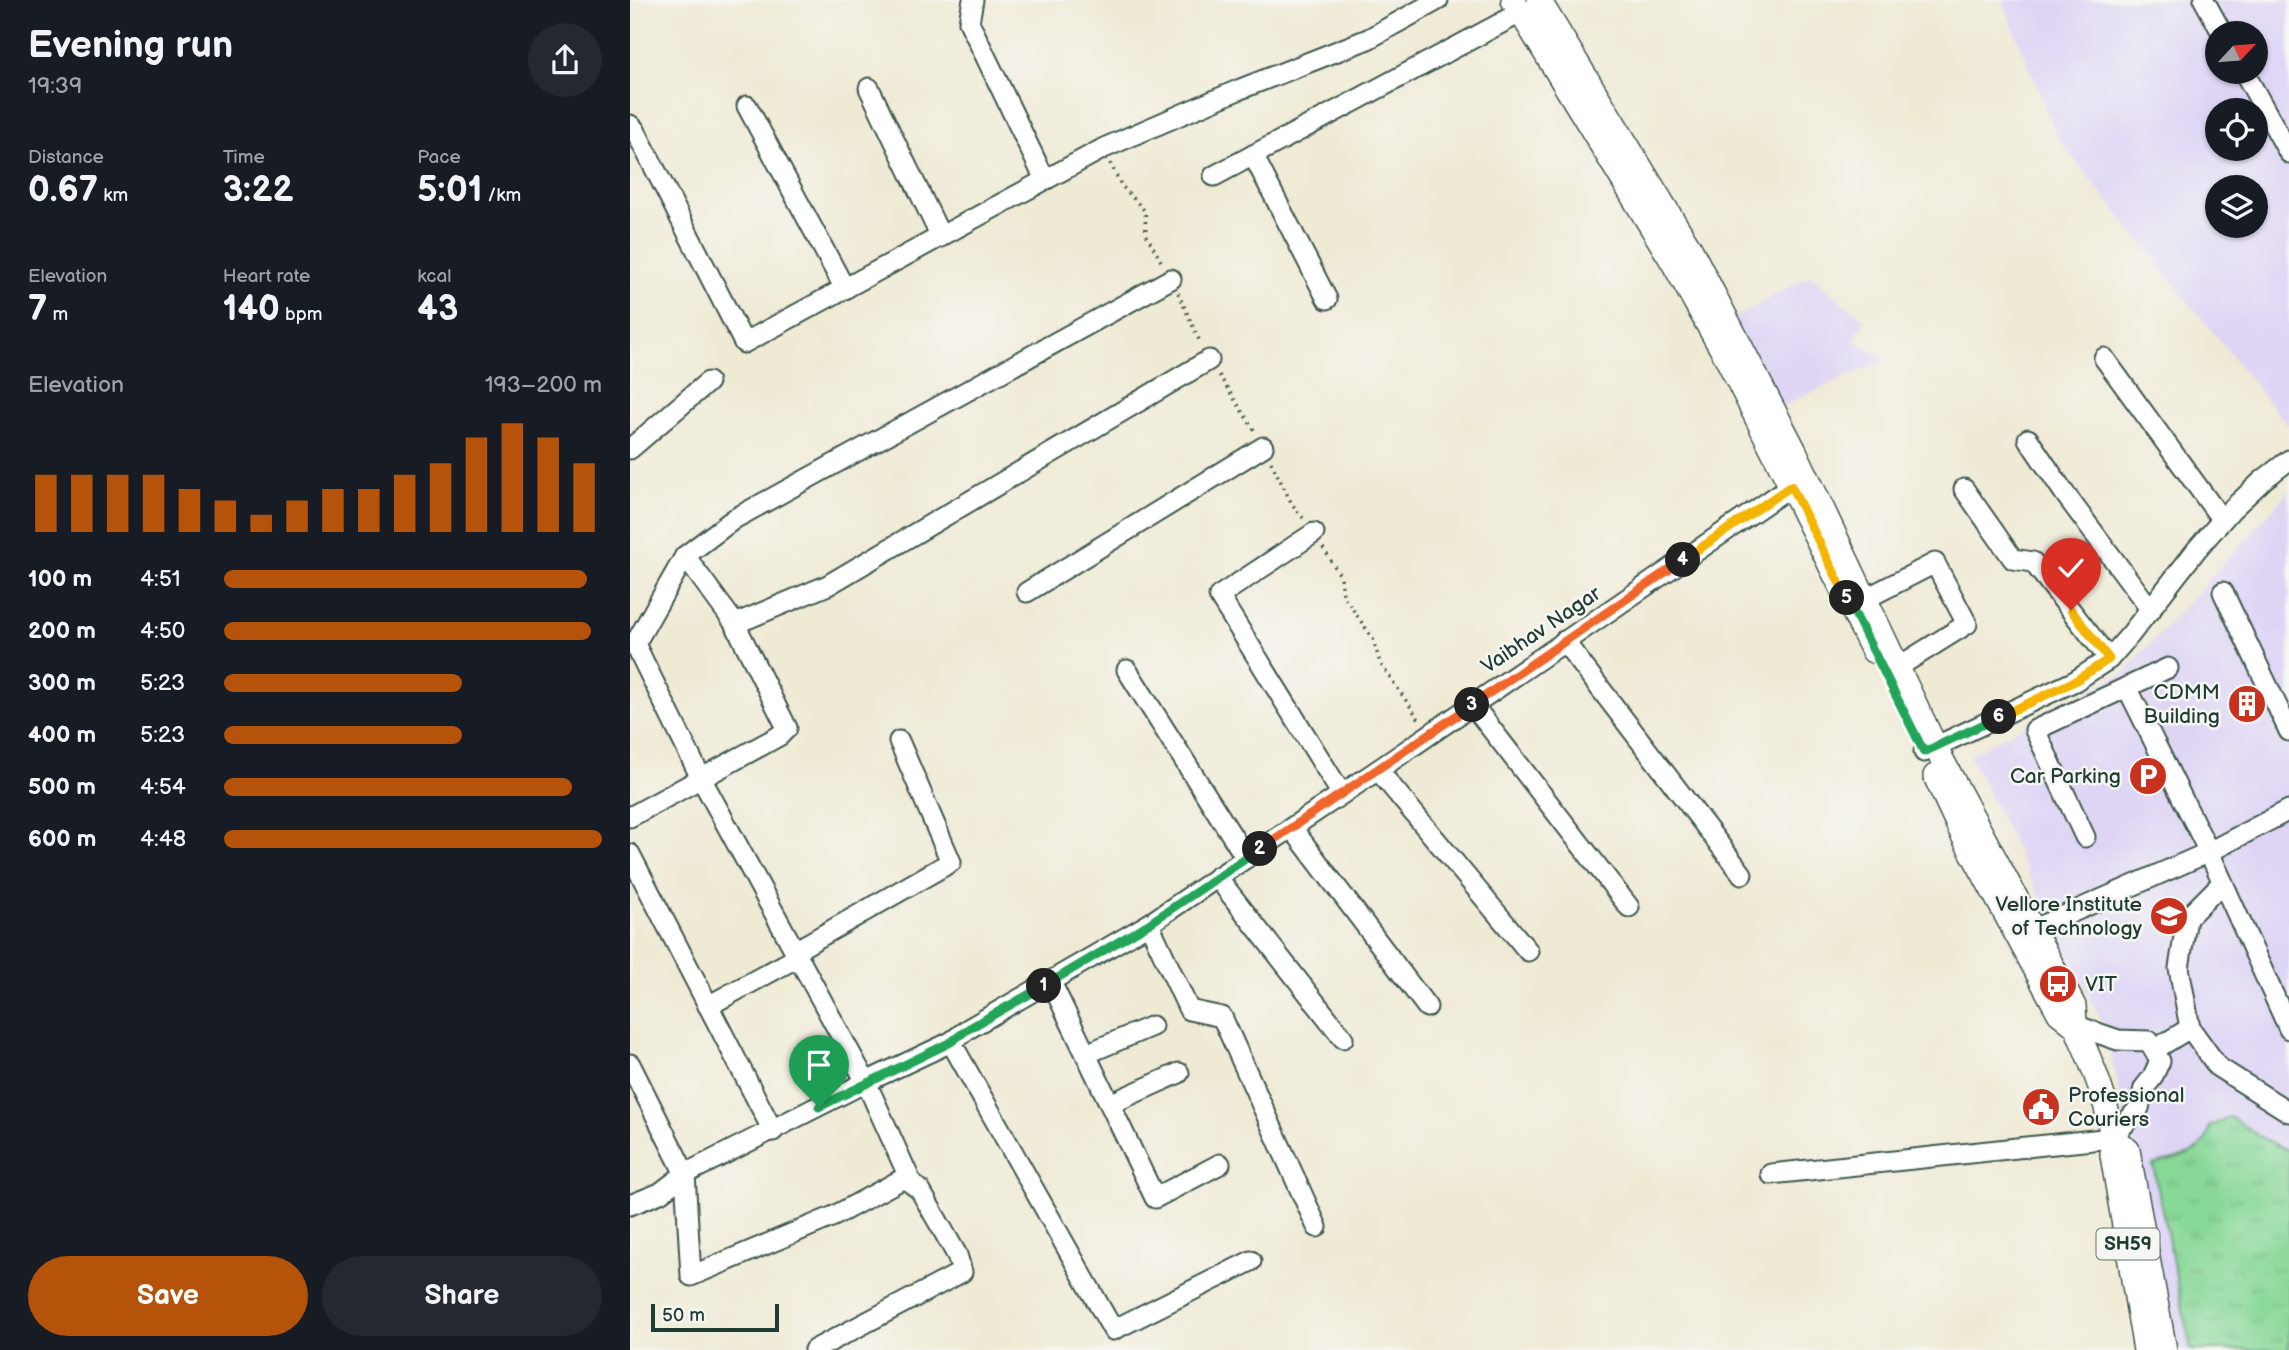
<!DOCTYPE html>
<html lang="en">
<head>
<meta charset="utf-8">
<style>
	body { margin:0; font-family:"Balsamiq Sans",sans-serif; background:#242831; color:#f1f3f6; height:100vh; display:flex; flex-direction:column; font-size:26px; white-space:nowrap }
	* { box-sizing:border-box; margin:0 }
	p { font-size:23px; color:#9ea1a6 }
	.icon { flex:none; width:38px; height:38px; fill:none; stroke:currentColor; stroke-width:2; stroke-linecap:round; stroke-linejoin:round }
	.map { position:relative; flex:1; overflow:hidden }
	.panel { display:flex; flex-direction:column; background:#171b24; width:630px }
	.panel>* { flex:none }
	.needle { width:46px; rotate:64deg }
	.fabs { position:absolute; left:1575px; top:21px; display:grid; gap:14px }
	.fabs a { display:grid; place-items:center; width:63px; height:63px; border-radius:50%; background:#171b24; box-shadow:0 2px 5px #0004; font-size:35px }
	.scale { position:absolute; left:21px; bottom:18px; width:128px; box-sizing:border-box; padding-left:7px; border:4px solid #1f3d34; border-top:0; font-size:19px; line-height:24px; white-space:nowrap; color:#1f3d34; -webkit-text-stroke:5px #f6f6f2; paint-order:stroke }
	.pin { position:absolute; display:grid; place-items:center; width:60px; height:60px; color:#fff; margin:-72px -30px; border-radius:50% 50% 50% 0; rotate:-45deg; box-shadow:0 0 7px #0007 }
	.pin .icon { rotate:45deg }
	.km { position:absolute; width:35px; height:35px; margin:-18px; border-radius:50%; background:#222; color:#fff; font-size:19px; line-height:35px; text-align:center }
	.round { display:grid; place-items:center; flex:none; width:74px; height:74px; border-radius:37px; background:#242831 }
	.overview { display:flex; align-items:center; justify-content:space-between; height:119px; padding:0 28px }
	h1 { font-size:38px; font-weight:600; line-height:52px }
	.metrics { display:grid; grid-template-columns:repeat(3,1fr); gap:10px; height:119px; padding:7px 28px }
	.metrics div { display:grid; align-content:center }
	.metrics b { font-size:35px; font-weight:600 }
	.metrics small { font-size:19px; font-weight:400 }
	.metrics p { font-size:19px }
	.chart { height:196px; padding:14px 28px }
	.chart p { display:flex; justify-content:space-between }
	.chart svg { width:100%; height:126px; margin-top:7px; stroke:#b45309; stroke-width:6 }
	.action { display:flex; gap:14px; margin-top:auto; padding:14px 28px }
	.action a { flex:1; height:80px; border-radius:42px; background:#b45309; color:#fff; font-size:28px; font-weight:600; line-height:80px; text-align:center }
	.action a+a { background:#242831; color:#f1f3f6 }
	ul { padding:0 28px; list-style:none; font-size:23px }
	li { display:grid; grid-template-columns:112px 84px 1fr; align-items:center; height:52px }
	li i { height:18px; border-radius:9px; background:#b45309 }
	main { display:flex; flex:1; min-height:0 }
	.map>svg:first-child { display:block }
	.built { fill:#ded5f5; fill-rule:evenodd }
	.grass { fill:url(#grass-tufts); stroke:#548a66; stroke-width:2 }
	.lines { fill:none; stroke-linecap:round; stroke-linejoin:round }
	.minor-casing { stroke:#3e574c; stroke-width:23 }
	.major-casing { stroke:#3e574c; stroke-width:26 }
	.path { stroke:#3e574c; stroke-width:3.5; stroke-dasharray:2 5; stroke-linecap:butt }
	.minor { stroke:#fff; stroke-width:19 }
	.major { stroke:#fff; stroke-width:23 }
	.split-1-casing { stroke:#fff; stroke-width:14 }
	.split-2-casing { stroke:#fff; stroke-width:14 }
	.split-3-casing { stroke:#fff; stroke-width:14 }
	.split-4-casing { stroke:#fff; stroke-width:14 }
	.split-5-casing { stroke:#fff; stroke-width:14 }
	.split-6-casing { stroke:#fff; stroke-width:14 }
	.split-7-casing { stroke:#fff; stroke-width:14 }
	.split-1 { stroke:#22a559; stroke-width:9 }
	.split-2 { stroke:#22a559; stroke-width:9 }
	.split-3 { stroke:#f0652b; stroke-width:9 }
	.split-4 { stroke:#f0652b; stroke-width:9 }
	.split-5 { stroke:#f5b400; stroke-width:9 }
	.split-6 { stroke:#22a559; stroke-width:9 }
	.split-7 { stroke:#f5b400; stroke-width:9 }
	.labels { text-anchor:middle; dominant-baseline:central; stroke-width:5; stroke-linejoin:round; paint-order:stroke }
	.shield { fill:#f6f6f2; stroke:#60746d; stroke-width:2 }
	.shield-label { font-size:19px; font-weight:bold; fill:#1f3d34 }
	.street-label { font-size:21px; fill:#1f3d34; stroke:#f6f6f2 }
	.poi-label { font-size:21px; fill:#1f3d34; stroke:#f6f6f2; text-anchor:end }
</style>
</head>
<body>
<main>
<section class="panel">
<div class="overview"><div><h1>Evening run</h1><p>19:39</p></div><a class="round"><svg class="icon" aria-label="share" viewBox="0 0 24 24"><path d="M12 15V3M7 8l5-5 5 5M5 13v7h14v-7"/></svg></a></div>
<div class="metrics">
<div><p>Distance</p><b>0.67<small> km</small></b></div>
<div><p>Time</p><b>3:22</b></div>
<div><p>Pace</p><b>5:01<small> /km</small></b></div>
</div>
<div class="metrics">
<div><p>Elevation</p><b>7<small> m</small></b></div>
<div><p>Heart rate</p><b>140<small> bpm</small></b></div>
<div><p>kcal</p><b>43</b></div>
</div>
<div class="chart"><p><span>Elevation</span>193–200 m</p>
<svg viewBox="0 0 160 44" preserveAspectRatio="none"><path d="M5 44V24M15 44V24M25 44V24M35 44V24M45 44V29M55 44V33M65 44V38M75 44V33M85 44V29M95 44V29M105 44V24M115 44V20M125 44V11M135 44V6M145 44V11M155 44V20"/></svg>
</div>
<ul>
<li><b>100 m</b>4:51<i style="width:96%"></i></li>
<li><b>200 m</b>4:50<i style="width:97%"></i></li>
<li><b>300 m</b>5:23<i style="width:63%"></i></li>
<li><b>400 m</b>5:23<i style="width:63%"></i></li>
<li><b>500 m</b>4:54<i style="width:92%"></i></li>
<li><b>600 m</b>4:48<i style="width:100%"></i></li>
</ul>
<div class="action"><a>Save</a><a>Share</a></div>
</section>
<div class="map">
<svg width="1659" height="1350" viewBox="0 0 1659 1350">
	<defs>
		<pattern id="grass-tufts" width="24" height="20" patternUnits="userSpaceOnUse" patternTransform="scale(1.75)"><rect width="24" height="20" fill="#88d898"/><path d="M3 7l-1-3M5 7V3M7 7l1-3M15 17l-1-3M17 17v-4M19 17l1-3" fill="none" stroke="#75ba84"/></pattern>
	</defs>
	<rect width="100%" height="100%" fill="#f6f6f2"/>
	<filter id="ink" filterUnits="userSpaceOnUse"><feTurbulence type="fractalNoise" baseFrequency=".0143" numOctaves="2"/><feDisplacementMap in="SourceGraphic" scale="14" xChannelSelector="R" yChannelSelector="G"/><feConvolveMatrix kernelMatrix="1 2 1 2 8 2 1 2 1" color-interpolation-filters="sRGB"/></filter>
	<filter id="wash" filterUnits="userSpaceOnUse"><feTurbulence type="fractalNoise" baseFrequency=".00686" numOctaves="4" result="noise"/><feDisplacementMap in="SourceGraphic" scale="28" xChannelSelector="R" yChannelSelector="G"/><feGaussianBlur stdDeviation="1.57" result="paint"/><feColorMatrix in="noise" values="0 0 0 0 0 0 0 0 0 0 0 0 0 0 0 0 0 1.4 0 .05"/><feComposite in="paint" operator="in"/></filter>
	<g filter="url(#wash)">
		<rect width="100%" height="100%" fill="#efead4"/>
		<g class="built">
			<path d="M1372,0h287v424l-2,1 -229,-286zM1587,33h39v39h-39zM1587,110h39v39h-39zM1587,187h39v39h-39z"/>
			<path d="M1180,275l55,45 -10,20 30,20 -108,48 -44,-89z"/>
			<path d="M1659,491v859h-111l-74,-324 -135,-271 157,-84z"/>
		</g>
		<path class="grass" d="M1600,1117l34,22 25,12v199h-98l-38,-185c21,-7 56,-11 56,-38z"/>
	</g>
	<g filter="url(#ink)">
		<g class="lines">
			<defs>
				<g id="minor">
					<path d="M343,0l-4,22 76,158"/>
					<path d="M1574,0l18,33"/>
					<path d="M1614,72l45,81"/>
					<path d="M239,88l72,149"/>
					<path d="M117,106l98,183"/>
					<path d="M0,125l5,5 109,213 360,-195 134,-58 130,-51 70,-39"/>
					<path d="M623,155l74,144"/>
					<path d="M584,176l306,-163"/>
					<path d="M1474,358l118,162"/>
					<path d="M1398,439l37,55 86,116"/>
					<path d="M0,449l78,-67"/>
					<path d="M1334,489l49,70 20,3 76,97"/>
					<path d="M684,533l-95,63 122,197"/>
					<path d="M397,592l236,-145"/>
					<path d="M1593,592l66,139"/>
					<path d="M1235,599l70,-36 32,61 -69,43"/>
					<path d="M105,624l93,-39 381,-225"/>
					<path d="M934,641l178,233"/>
					<path d="M0,643l5,1 66,134 165,304 46,102 8,6 37,65 5,17 -148,78"/>
					<path d="M5,644l50,-88 49,-37 437,-240"/>
					<path d="M1497,687l82,165 80,177"/>
					<path d="M842,704l157,203"/>
					<path d="M1294,752l151,-71 34,-22 21,-24 67,-86 35,-40 31,-29 26,-20"/>
					<path d="M748,770l150,181"/>
					<path d="M0,817l149,-81 8,-8 -52,-104 -50,-68"/>
					<path d="M662,828l135,179"/>
					<path d="M1455,837l-50,-107 133,-62"/>
					<path d="M0,854l143,277"/>
					<path d="M616,858l132,-88 413,-284"/>
					<path d="M587,877l126,161"/>
					<path d="M1592,883l-35,35 -8,50 11,60 28,39 71,45"/>
					<path d="M519,924l40,86 33,7 95,210"/>
					<path d="M1402,930l177,-78 80,-42"/>
					<path d="M165,951l156,-89 -52,-121"/>
					<path d="M421,982l104,216 65,-34"/>
					<path d="M78,1006l90,-49"/>
					<path d="M321,1042l162,288 138,-69"/>
					<path d="M1524,1050l36,-22"/>
					<path d="M456,1054l66,-28"/>
					<path d="M0,1064l55,110 6,102 143,-60 74,-40"/>
					<path d="M480,1104l69,-31"/>
					<path d="M1141,1174l341,-36 27,-30 5,-20 8,-10 8,-17 -11,-20 -31,-1 -44,-15"/>
					<path d="M0,1205l30,-12 25,-19 181,-92 85,-40 17,-13 181,-105 97,-66 -119,-188"/>
				</g>
				<g id="major">
					<path d="M883,0l159,261 56,100 145,290"/>
					<path d="M909,0l152,250 104,201 144,303 135,252c0,24 7,31 15,52 13,31 24,64 23,97l33,195"/>
					<path d="M1305,776l27,58 97,179 15,12"/>
					<path d="M1482,1138l16,12 37,200"/>
				</g>
			</defs>
			<use href="#minor" class="minor-casing"/>
			<use href="#major" class="major-casing"/>
			<g class="path">
				<path d="M480,163l11,22 24,26 1,23 17,31"/>
				<path d="M548,293l23,51"/>
				<path d="M589,375l37,58"/>
				<path d="M641,462l21,42 11,14"/>
				<path d="M693,548l18,29 2,18 30,44 7,24 41,59"/>
			</g>
			<use href="#minor" class="minor"/>
			<use href="#major" class="major"/>
		</g>
	</g>
	<g class="lines" filter="url(#ink)">
		<defs>
			<path id="split-1" d="M189,1107l132,-65 17,-13 76,-43"/>
			<path id="split-2" d="M414,986l106,-63 110,-74"/>
			<path id="split-3" d="M630,849l212,-144"/>
			<path id="split-4" d="M842,705l211,-145"/>
			<path id="split-5" d="M1053,560l108,-74 56,112"/>
			<path id="split-6" d="M1217,598l77,154 75,-35"/>
			<path id="split-7" d="M1369,717l76,-36 34,-22 -38,-49"/>
		</defs>
		<use href="#split-1" class="split-1-casing"/>
		<use href="#split-2" class="split-2-casing"/>
		<use href="#split-3" class="split-3-casing"/>
		<use href="#split-4" class="split-4-casing"/>
		<use href="#split-5" class="split-5-casing"/>
		<use href="#split-6" class="split-6-casing"/>
		<use href="#split-7" class="split-7-casing"/>
		<use href="#split-1" class="split-1"/>
		<use href="#split-2" class="split-2"/>
		<use href="#split-3" class="split-3"/>
		<use href="#split-4" class="split-4"/>
		<use href="#split-5" class="split-5"/>
		<use href="#split-6" class="split-6"/>
		<use href="#split-7" class="split-7"/>
	</g>
	<defs>
		<symbol id="building-disc" viewBox="-11 -11 22 22"><circle r="9.5" fill="#c8321e" stroke="#f6f6f2"/><path d="M-4-6H4V6H1V3H-1V6H-4ZM-2.5-4.3h1.7v1.8h-1.7ZM.8-4.3h1.7v1.8H.8ZM-2.5-1h1.7V.8h-1.7ZM.8-1h1.7V.8H.8Z" fill="#fff"/></symbol>
		<symbol id="parking-disc" viewBox="-11 -11 22 22"><circle r="9.5" fill="#c8321e" stroke="#f6f6f2"/><path d="M-3.5-5.5H1a3.5 3.5 0 0 1 0 7H-1V5.5H-3.5ZM-1-3.4V-.6H.8a1.4 1.4 0 0 0 0-2.8Z" fill="#fff"/></symbol>
		<symbol id="university-disc" viewBox="-11 -11 22 22"><circle r="9.5" fill="#c8321e" stroke="#f6f6f2"/><path d="M0-5L7-2L0 1L-7-2ZM-4 1L0 2.5L4 1V4Q0 6-4 4Z" fill="#fff"/></symbol>
		<symbol id="bus-disc" viewBox="-11 -11 22 22"><circle r="9.5" fill="#c8321e" stroke="#f6f6f2"/><path d="M-5-6H5V4H4V6H2V4H-2V6H-4V4H-5ZM-3.5-4V0h7V-4ZM-3.5 1.2v1.5H-2V1.2ZM2 1.2v1.5H3.5V1.2Z" fill="#fff"/></symbol>
		<symbol id="civic-disc" viewBox="-11 -11 22 22"><circle r="9.5" fill="#c8321e" stroke="#f6f6f2"/><path d="M-.6-6.5H3V-4.5H.6V-3L4-1V1h2V6H-6V1h2V-1L-.6-3ZM-1.2 2.5V6h2.4V2.5Z" fill="#fff"/></symbol>
	</defs>
	<g fill-rule="evenodd">
		<use href="#building-disc" x="1595" y="682" width="44" height="44"/>
		<use href="#parking-disc" x="1496" y="754" width="44" height="44"/>
		<use href="#university-disc" x="1517" y="894" width="44" height="44"/>
		<use href="#bus-disc" x="1406" y="962" width="44" height="44"/>
		<use href="#civic-disc" x="1389" y="1085" width="44" height="44"/>
	</g>
	<g class="labels">
		<rect class="shield" x="1466.5" y="1228.5" width="63" height="31" rx="5"/>
		<g class="shield-label">
			<text x="1498" y="1244">SH59</text>
		</g>
		<g class="street-label">
			<text transform="translate(911 630) rotate(-34)">Vaibhav Nagar</text>
		</g>
		<g class="poi-label">
			<text x="1590" y="692">CDMM<tspan x="1590" dy="24">Building</tspan></text>
			<text x="1491" y="776">Car Parking</text>
			<text x="1512" y="904">Vellore Institute<tspan x="1512" dy="24">of Technology</tspan></text>
			<text x="1455" y="984" text-anchor="start">VIT</text>
			<text x="1438" y="1095" text-anchor="start">Professional<tspan x="1438" dy="24">Couriers</tspan></text>
		</g>
	</g>
</svg>
<div class="fabs">
<a><svg class="needle" viewBox="-14 -14 28 28"><path d="M0-13l5 13h-10z" fill="#e53935"/><path d="M0 13l5-13h-10z" fill="#9ea1a6"/></svg></a>
<a><svg class="icon" aria-label="locate" viewBox="0 0 24 24"><circle cx="12" cy="12" r="6"/><path d="M12 2v4M12 18v4M2 12h4M18 12h4"/></svg></a>
<a><svg class="icon" aria-label="layers" viewBox="0 0 24 24"><path d="M12 4l9 5-9 5-9-5zM3 14l9 5 9-5"/></svg></a>
</div>
<div class="scale">50 m</div>
<div class="pin" style="left:189px;top:1107px;background:#1e9e55"><svg class="icon" aria-label="arrive" viewBox="0 0 24 24"><path d="M6 21V4h12l-3 4 3 4H6"/></svg></div>
<div class="pin" style="left:1441px;top:610px;background:#d93025"><svg class="icon" aria-label="check" viewBox="0 0 24 24"><path d="M5 12l5 5 9-10"/></svg></div>
<b class="km" style="left:414px;top:986px">1</b>
<b class="km" style="left:630px;top:849px">2</b>
<b class="km" style="left:842px;top:705px">3</b>
<b class="km" style="left:1053px;top:560px">4</b>
<b class="km" style="left:1217px;top:598px">5</b>
<b class="km" style="left:1369px;top:717px">6</b>
</div>
</main>
</body>
</html>
